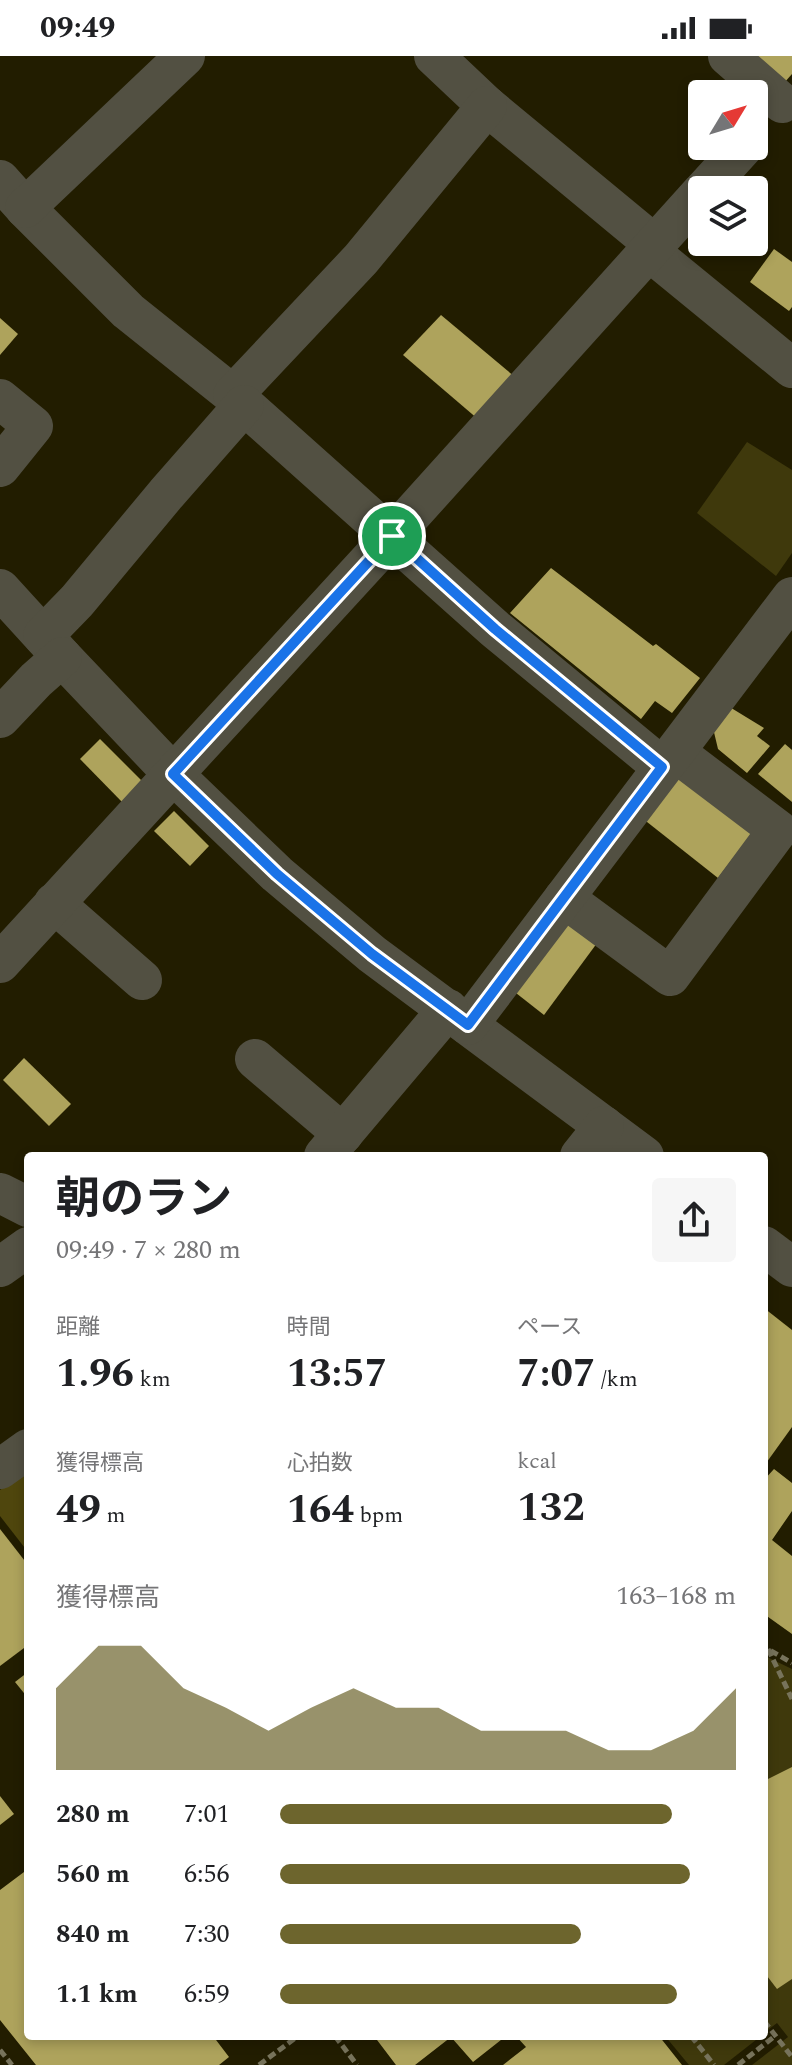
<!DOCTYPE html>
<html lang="ja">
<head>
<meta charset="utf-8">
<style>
	body { margin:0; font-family:Spectral,"Noto Sans JP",serif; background:#f6f6f6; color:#202124; height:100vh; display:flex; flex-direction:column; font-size:30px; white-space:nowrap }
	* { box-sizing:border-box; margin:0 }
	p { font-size:26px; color:#757577 }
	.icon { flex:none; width:44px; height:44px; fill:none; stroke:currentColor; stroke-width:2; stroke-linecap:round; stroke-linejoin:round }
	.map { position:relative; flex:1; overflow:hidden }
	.panel { position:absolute; left:24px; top:1096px; width:744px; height:888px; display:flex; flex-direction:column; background:#fff; border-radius:8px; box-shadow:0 4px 12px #0003 }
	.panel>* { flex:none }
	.needle { width:52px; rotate:52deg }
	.tools { position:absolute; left:688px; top:24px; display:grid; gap:16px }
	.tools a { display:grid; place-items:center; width:80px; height:80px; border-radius:8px; background:#fff; box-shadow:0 4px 12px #0003; font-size:40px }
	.pin { position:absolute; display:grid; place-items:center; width:68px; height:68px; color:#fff; margin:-34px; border:4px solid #fff; border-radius:50%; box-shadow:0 2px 8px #0007 }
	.round { display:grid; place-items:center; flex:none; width:84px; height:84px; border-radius:8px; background:#f6f6f6 }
	.overview { display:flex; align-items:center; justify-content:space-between; height:136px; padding:0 32px }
	h1 { font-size:44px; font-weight:700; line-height:60px }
	.figures { display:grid; grid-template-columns:repeat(3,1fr); gap:12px; height:136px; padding:8px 32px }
	.figures div { display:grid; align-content:center }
	.figures b { font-size:40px; font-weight:700 }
	.figures small { font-size:22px; font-weight:400 }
	.figures p { font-size:22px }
	.chart { height:224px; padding:16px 32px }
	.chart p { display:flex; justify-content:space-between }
	.chart svg { width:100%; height:144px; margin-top:8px; fill:#6d652d; opacity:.7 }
	ul { padding:0 32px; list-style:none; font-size:26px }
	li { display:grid; grid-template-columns:128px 96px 1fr; align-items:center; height:60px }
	li i { height:20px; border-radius:10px; background:#6d652d }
	.status { display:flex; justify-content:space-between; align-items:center; height:56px; padding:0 40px; background:#fff; direction:ltr }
	.status svg { height:22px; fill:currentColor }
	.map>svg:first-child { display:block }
	.green { fill:#3f390c }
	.forest { fill:#4f460d }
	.building { fill:#aea35c }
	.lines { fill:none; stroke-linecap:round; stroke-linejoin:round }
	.path { stroke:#77735b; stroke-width:5; stroke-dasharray:8 4; stroke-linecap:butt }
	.minor { stroke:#525042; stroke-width:40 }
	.route-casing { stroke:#fff; stroke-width:16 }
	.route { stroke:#1a73e8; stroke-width:10 }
</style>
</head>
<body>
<div class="status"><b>09:49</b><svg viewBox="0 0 49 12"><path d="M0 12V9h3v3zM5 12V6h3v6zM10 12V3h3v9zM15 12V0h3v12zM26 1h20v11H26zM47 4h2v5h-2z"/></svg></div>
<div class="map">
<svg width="792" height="2009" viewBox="0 0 792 2009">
	<rect width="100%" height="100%" fill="#221d00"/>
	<g class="green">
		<path d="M747,386l45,28v83l-16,23 -79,-63z"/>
		<path d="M765,1600l27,13v396h-40l36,-28 -11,-14 -13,10z"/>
		<path d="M665,1980h96l-37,29h-35z"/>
	</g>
	<path class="forest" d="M28,1414v82l-28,-36v-26z"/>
	<g class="building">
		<path d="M752,0h40v18l-8,9z"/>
		<path d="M774,193l18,13v45l-3,4 -39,-29z"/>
		<path d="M441,259l74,62 -36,43 -76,-65z"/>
		<path d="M0,262l18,16 -18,21z"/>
		<path d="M551,512l102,78 3,-2 44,34 -28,35 -17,-12 -14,18 -131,-106z"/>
		<path d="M728,650l36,22 -7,8 13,10 -23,27 -29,-24 -5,-21z"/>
		<path d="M100,683l43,43 -20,21 -43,-44z"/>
		<path d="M785,688l7,6v52l-34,-28z"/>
		<path d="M674,717l79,59 -35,46 -76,-60z"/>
		<path d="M174,755l35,35 -19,20 -36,-35z"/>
		<path d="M573,857l30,22 -59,80 -28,-22z"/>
		<path d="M24,1002l47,46 -22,22 -46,-46z"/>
		<path d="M764,1252l28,22v97l-28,39z"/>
		<path d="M774,1413l18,14v28l-20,29 20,16v78l-28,-20v-134z"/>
		<path d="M0,1473l28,36v80l-28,21z"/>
		<path d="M28,1616v26l-13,-16z"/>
		<path d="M792,1711v212l-15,10 -13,-17v-191z"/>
		<path d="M0,1740l14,18 -14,11z"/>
		<path d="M28,1813v167h185l16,21 -10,8h-183l-36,-45v-130z"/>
		<path d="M374,1980h132l-33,26 -22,-25 -36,28h-19z"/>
		<path d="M516,1980h143l23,29h-179l23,-18z"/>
	</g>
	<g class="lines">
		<g class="path">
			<path d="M768,1593l24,50"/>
			<path d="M764,1601l4,-8 24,14"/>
			<path d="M764,1965l28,36"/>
			<path d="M335,1980l22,29"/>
			<path d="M691,1980l23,29"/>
			<path d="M0,1994l12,15"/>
			<path d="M259,2009l39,-29"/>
			<path d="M738,2009l37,-29"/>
		</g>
		<g class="minor">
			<path d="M434,0l53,50 168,139"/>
			<path d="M728,0l54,47"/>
			<path d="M0,124l25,28 103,103 105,84 262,234 167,138"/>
			<path d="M704,134l40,-44"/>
			<path d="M25,152l160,-152"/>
			<path d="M649,195l143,117"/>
			<path d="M233,339l128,-136 126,-153"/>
			<path d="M0,343l33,27 -33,41"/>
			<path d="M0,533l62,68 111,117 104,100 95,80 272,202"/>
			<path d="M43,580l34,-35 89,-107 78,-89"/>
			<path d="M0,662l36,-38 26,-23"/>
			<path d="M564,842l106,78 108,-146 -103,-78"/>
			<path d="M54,847l88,77"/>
			<path d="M0,907l392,-427 310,-344"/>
			<path d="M468,969l324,-428"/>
			<path d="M255,1003l88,75"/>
			<path d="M324,1100l124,-147"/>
			<path d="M580,1100l24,-30"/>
			<path d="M0,1137l28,14"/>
			<path d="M764,1190l28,21"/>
			<path d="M0,1211l28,-20"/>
			<path d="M0,1413l28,-20"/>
		</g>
	</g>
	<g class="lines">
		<defs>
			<path id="route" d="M392,480l103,93 167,138 -194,258 -96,-71 -95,-80 -104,-100z"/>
		</defs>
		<use href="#route" class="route-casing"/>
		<use href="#route" class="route"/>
	</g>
</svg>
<div class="tools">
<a><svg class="needle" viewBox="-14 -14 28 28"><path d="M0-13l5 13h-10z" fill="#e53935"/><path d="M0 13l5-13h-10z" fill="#757577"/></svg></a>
<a><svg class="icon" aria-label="layers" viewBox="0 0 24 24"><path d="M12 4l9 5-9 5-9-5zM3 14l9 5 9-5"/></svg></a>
</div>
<div class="pin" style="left:392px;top:480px;background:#1e9e55"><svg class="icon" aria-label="arrive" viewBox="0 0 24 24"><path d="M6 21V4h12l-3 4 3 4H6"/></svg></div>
<section class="panel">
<div class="overview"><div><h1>朝のラン</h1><p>09:49 · 7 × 280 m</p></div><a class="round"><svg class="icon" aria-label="share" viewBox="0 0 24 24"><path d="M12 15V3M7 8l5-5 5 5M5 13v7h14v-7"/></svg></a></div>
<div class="figures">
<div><p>距離</p><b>1.96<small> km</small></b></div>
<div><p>時間</p><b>13:57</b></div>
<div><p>ペース</p><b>7:07<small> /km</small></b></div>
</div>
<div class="figures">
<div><p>獲得標高</p><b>49<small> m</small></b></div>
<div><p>心拍数</p><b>164<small> bpm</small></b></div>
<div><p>kcal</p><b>132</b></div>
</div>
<div class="chart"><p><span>獲得標高</span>163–168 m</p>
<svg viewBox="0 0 160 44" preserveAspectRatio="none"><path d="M0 44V19L10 6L20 6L30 19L40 25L50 32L60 25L70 19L80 25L90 25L100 32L110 32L120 32L130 38L140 38L150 32L160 19V44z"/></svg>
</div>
<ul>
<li><b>280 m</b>7:01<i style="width:86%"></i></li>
<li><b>560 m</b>6:56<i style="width:90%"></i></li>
<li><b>840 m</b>7:30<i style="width:66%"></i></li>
<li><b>1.1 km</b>6:59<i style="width:87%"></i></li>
</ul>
</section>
</div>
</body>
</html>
